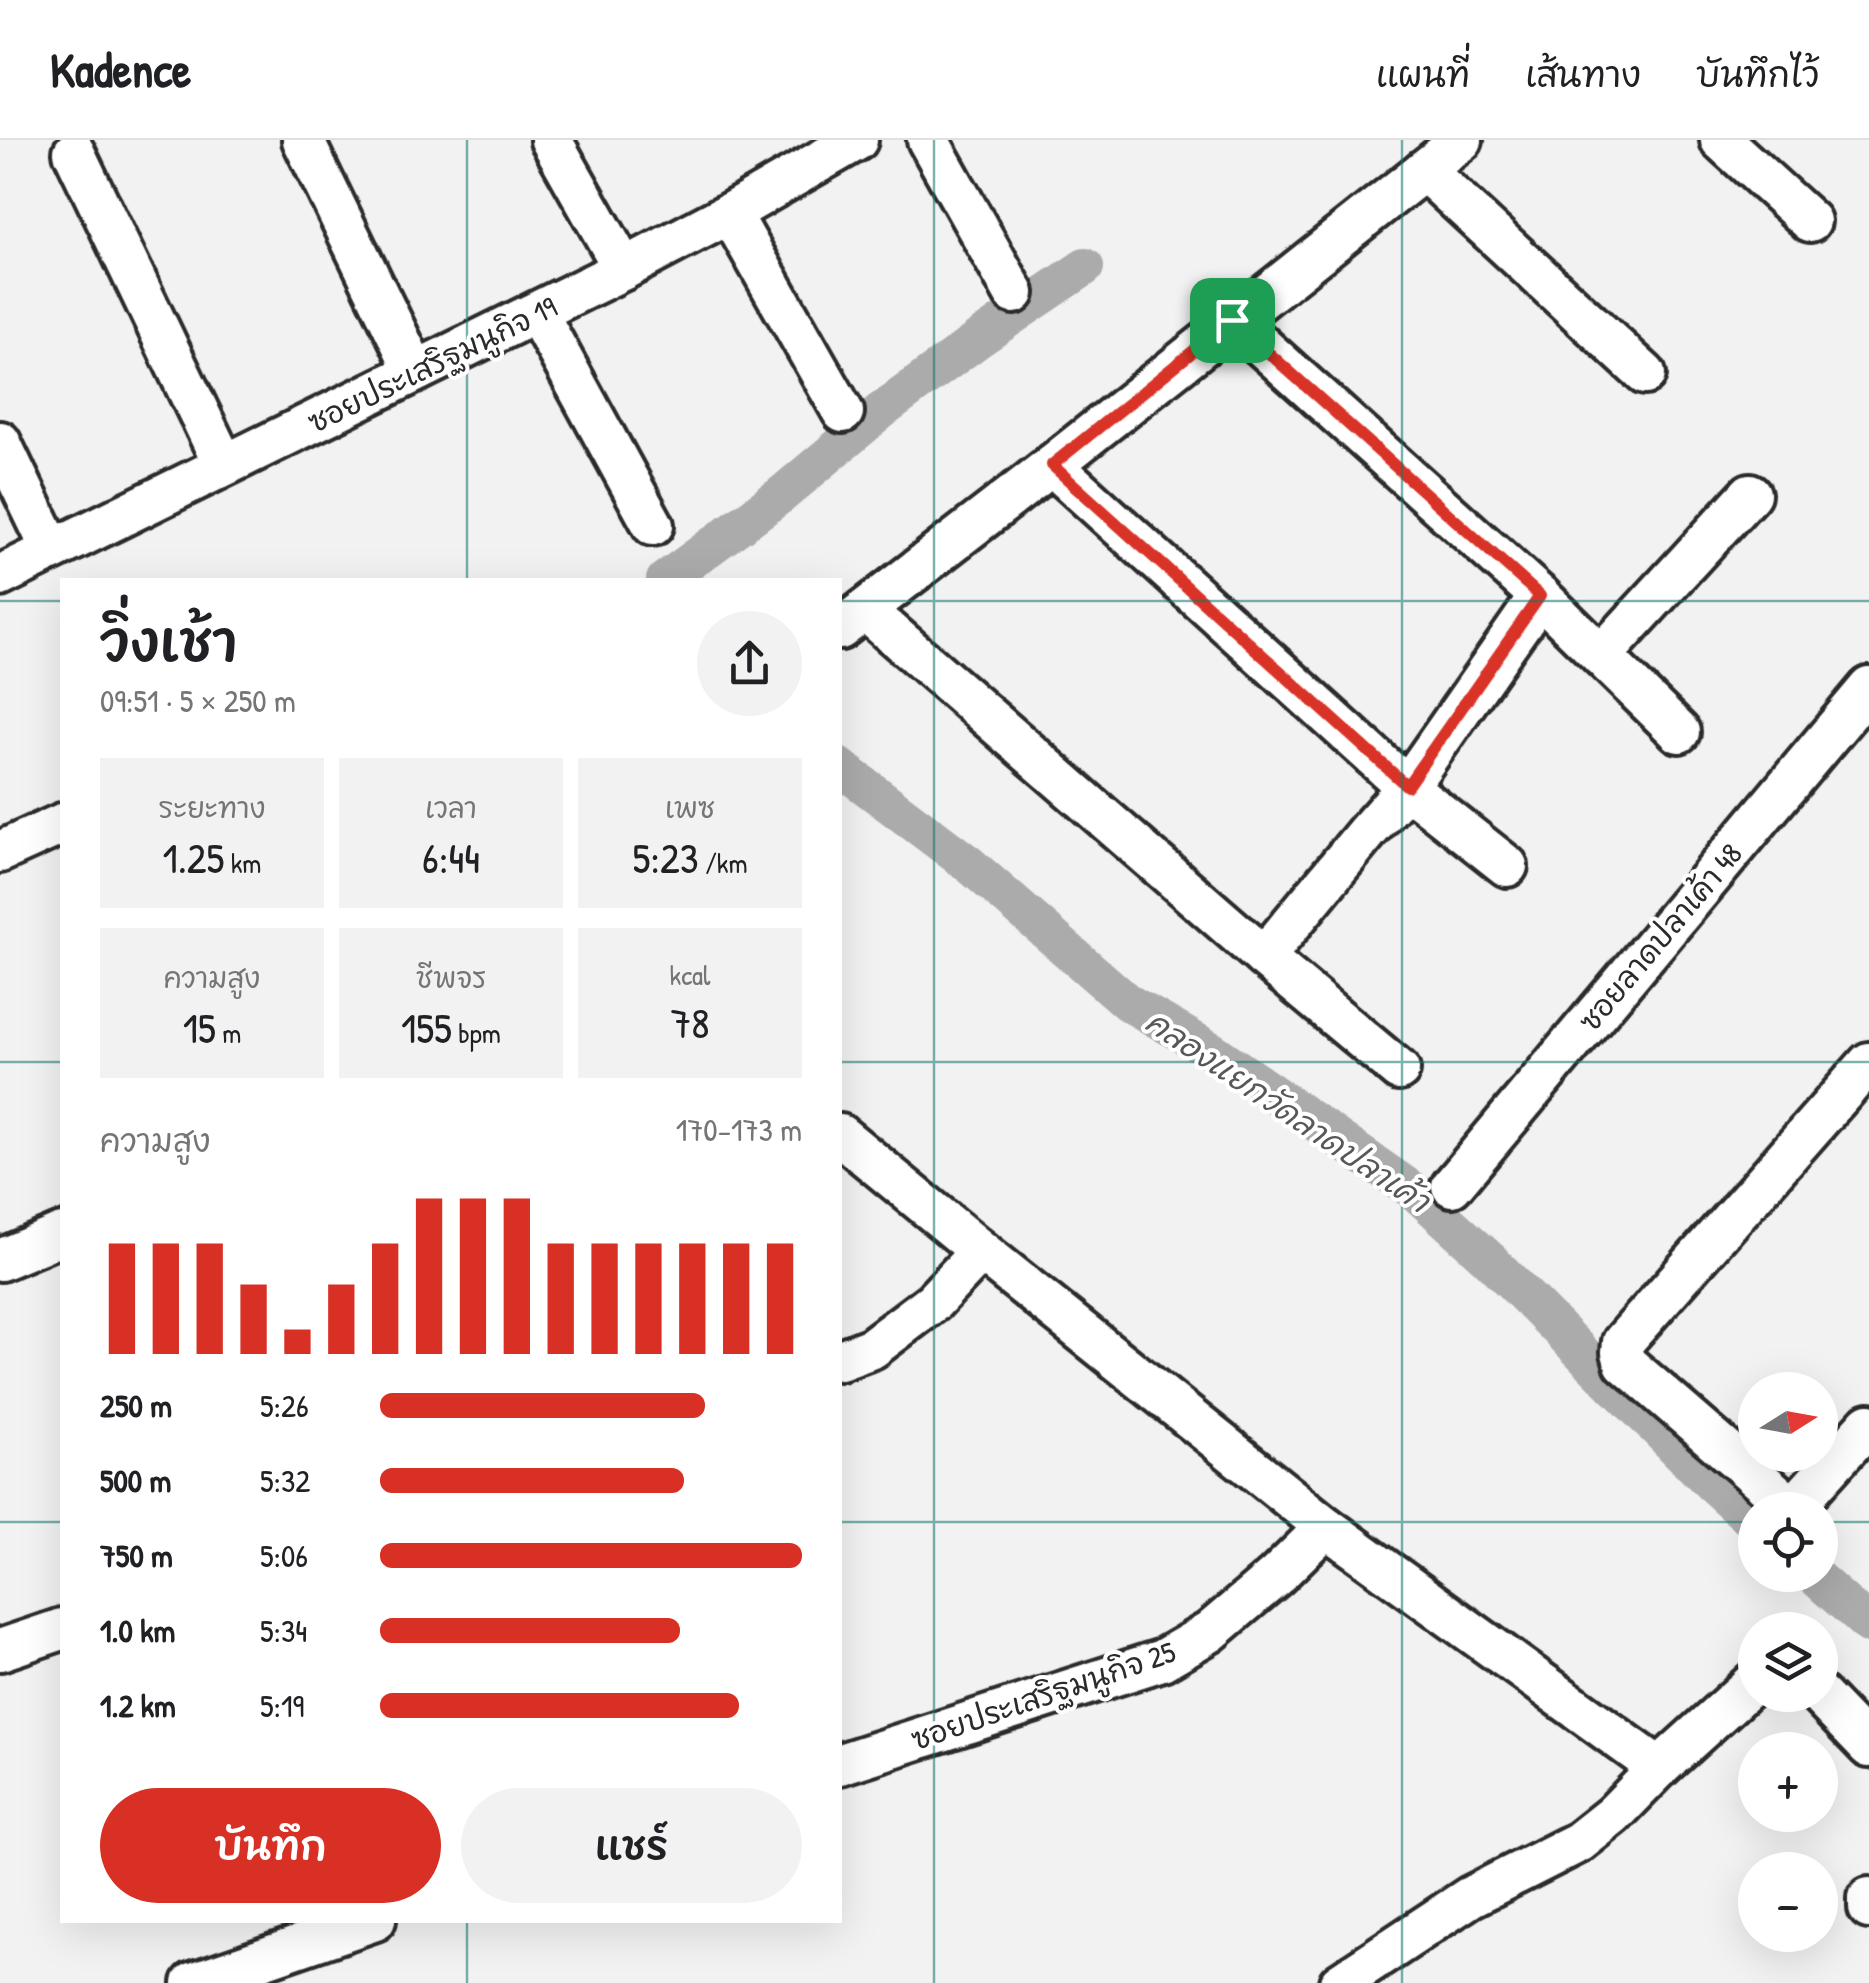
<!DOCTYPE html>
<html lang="th">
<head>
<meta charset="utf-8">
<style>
	body { margin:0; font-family:"Patrick Hand","Playpen Sans Thai",sans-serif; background:#f2f2f2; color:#202124; height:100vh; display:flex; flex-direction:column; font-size:38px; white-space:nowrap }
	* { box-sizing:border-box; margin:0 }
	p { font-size:32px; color:#757577 }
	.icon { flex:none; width:55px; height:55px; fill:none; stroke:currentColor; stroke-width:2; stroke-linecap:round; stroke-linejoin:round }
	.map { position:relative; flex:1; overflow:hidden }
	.drawer { position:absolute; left:60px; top:438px; width:782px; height:1345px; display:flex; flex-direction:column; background:#fff; border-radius:0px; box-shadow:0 10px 40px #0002 }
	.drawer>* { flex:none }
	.needle { width:65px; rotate:79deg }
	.controls { position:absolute; left:1738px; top:1232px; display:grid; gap:20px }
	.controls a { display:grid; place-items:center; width:100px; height:100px; border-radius:50%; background:#fff; box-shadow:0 10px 40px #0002; font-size:50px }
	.pin { position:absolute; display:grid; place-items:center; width:85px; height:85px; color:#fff; margin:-42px; border-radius:20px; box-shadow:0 5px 15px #0006 }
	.round { display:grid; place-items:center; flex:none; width:105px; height:105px; border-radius:52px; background:#f2f2f2 }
	.summary { display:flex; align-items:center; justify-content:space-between; height:170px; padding:0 40px }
	h1 { font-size:55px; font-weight:600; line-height:75px }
	.figures { display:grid; grid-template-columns:repeat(3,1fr); gap:15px; height:170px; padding:10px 40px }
	.figures div { display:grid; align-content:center; border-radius:0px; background:#f2f2f2; text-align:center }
	.figures b { font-size:42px; font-weight:600 }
	.figures small { font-size:28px; font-weight:400 }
	.figures p { font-size:28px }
	.chart { height:280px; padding:20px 40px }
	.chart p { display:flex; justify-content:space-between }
	.chart svg { width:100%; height:180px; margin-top:10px; stroke:#d93025; stroke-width:6 }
	.action { display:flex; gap:20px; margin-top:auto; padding:20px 40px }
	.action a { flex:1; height:115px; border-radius:60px; background:#d93025; color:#fff; font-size:40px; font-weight:600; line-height:115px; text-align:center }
	.action a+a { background:#f2f2f2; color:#202124 }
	ul { padding:0 40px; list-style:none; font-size:32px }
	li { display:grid; grid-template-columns:160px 120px 1fr; align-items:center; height:75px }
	li i { height:25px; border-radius:12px; background:#d93025 }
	header { display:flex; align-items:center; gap:60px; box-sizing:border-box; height:140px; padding:0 50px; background:#fff; border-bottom:2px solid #e0e0e0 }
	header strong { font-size:48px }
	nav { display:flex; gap:55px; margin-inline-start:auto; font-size:35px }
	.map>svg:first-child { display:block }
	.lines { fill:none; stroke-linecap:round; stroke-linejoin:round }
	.canal { stroke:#ababab; stroke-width:38 }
	.minor-casing { stroke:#2b2b2b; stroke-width:48 }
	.minor { stroke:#fff; stroke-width:40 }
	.route-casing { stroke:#fff; stroke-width:20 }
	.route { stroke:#d93025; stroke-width:12 }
	.grid { fill:none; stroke:#0f766e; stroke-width:2.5; stroke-opacity:0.55 }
	.labels { text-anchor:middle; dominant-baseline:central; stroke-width:8; stroke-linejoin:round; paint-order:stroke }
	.street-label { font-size:30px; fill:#2b2b2b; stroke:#fff }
	.water-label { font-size:32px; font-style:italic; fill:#585858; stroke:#fff }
</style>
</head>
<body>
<header>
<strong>Kadence</strong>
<nav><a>แผนที่</a><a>เส้นทาง</a><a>บันทึกไว้</a></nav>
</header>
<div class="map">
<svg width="1869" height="1843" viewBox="0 0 1869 1843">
	<rect width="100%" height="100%" fill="#f2f2f2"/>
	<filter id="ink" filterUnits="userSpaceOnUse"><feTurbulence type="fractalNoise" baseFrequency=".01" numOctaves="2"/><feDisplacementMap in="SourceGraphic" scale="20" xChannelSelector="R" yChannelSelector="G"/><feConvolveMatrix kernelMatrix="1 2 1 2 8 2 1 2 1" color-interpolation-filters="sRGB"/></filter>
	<g filter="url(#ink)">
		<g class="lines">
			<g class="canal">
				<path d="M665,440l116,-85 100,-84 99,-73 105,-71"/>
				<path d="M840,627l130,98 157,137 87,50 201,140 74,67 224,226 42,38"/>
				<path d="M1813,1435l56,50"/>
			</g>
			<defs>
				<g id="minor">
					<path d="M303,0l112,231"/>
					<path d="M551,0l73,129"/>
					<path d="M928,0l86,153"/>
					<path d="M1721,0l89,81"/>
					<path d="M74,12l150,313"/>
					<path d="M1424,30l221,204"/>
					<path d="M730,73l113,199"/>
					<path d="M537,173l116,212"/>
					<path d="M1233,180l307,276 139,136"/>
					<path d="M0,302l52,108"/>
					<path d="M1052,325l355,322 100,79"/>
					<path d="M0,436l624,-307 106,-56 127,-73"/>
					<path d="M865,470l399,347 135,113"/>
					<path d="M840,489l212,-164 410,-325"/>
					<path d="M1602,515l148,-161"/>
					<path d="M0,712l62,-28"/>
					<path d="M1264,817l103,-125 40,-45 133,-191"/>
					<path d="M1869,923l-246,279 -1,10 3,11 163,141 15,-7 66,-73"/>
					<path d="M840,995l141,116 345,276 333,241"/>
					<path d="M1452,1046l417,-498"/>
					<path d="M0,1120l62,-26"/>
					<path d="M840,1220l32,-12 61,-46 48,-51"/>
					<path d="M0,1510l62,-21"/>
					<path d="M1819,1555l50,52"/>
					<path d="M840,1624l322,-104 48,-28 66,-56 50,-49"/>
					<path d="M1869,1758v10"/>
					<path d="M193,1843l182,-63"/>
					<path d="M1340,1843l130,-86 109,-55 34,-27 46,-47 96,-87"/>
				</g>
			</defs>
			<use href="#minor" class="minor-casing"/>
			<use href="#minor" class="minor"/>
		</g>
	</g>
	<g class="lines" filter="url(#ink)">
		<defs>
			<path id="route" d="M1232,180l308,276 -133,190 -355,-321z"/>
		</defs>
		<use href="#route" class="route-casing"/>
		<use href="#route" class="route"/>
	</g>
	<path class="grid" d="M467,0v440M934,0v1843M1402,0v1843M0,461h62M840,461h1029M0,922h62M840,922h1029M0,1382h62M840,1382h915M1820,1382h49M467,1780v63"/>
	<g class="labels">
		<g class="street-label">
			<text transform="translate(432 224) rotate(-26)">ซอยประเสริฐมนูกิจ 19</text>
			<text transform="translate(1660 797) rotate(-50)">ซอยลาดปลาเค้า 48</text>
			<text transform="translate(1043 1555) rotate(-19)">ซอยประเสริฐมนูกิจ 25</text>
		</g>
		<g class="water-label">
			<text transform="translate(1288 971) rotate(34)">คลองแยกวัดลาดปลาเค้า</text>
		</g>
	</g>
</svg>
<div class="controls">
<a><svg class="needle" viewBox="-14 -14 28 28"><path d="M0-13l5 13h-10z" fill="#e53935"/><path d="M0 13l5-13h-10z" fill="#757577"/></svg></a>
<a><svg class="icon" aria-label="locate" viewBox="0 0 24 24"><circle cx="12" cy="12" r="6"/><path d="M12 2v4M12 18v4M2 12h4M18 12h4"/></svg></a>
<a><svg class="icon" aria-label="layers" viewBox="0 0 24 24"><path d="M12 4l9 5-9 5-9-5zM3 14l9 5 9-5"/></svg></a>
<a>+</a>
<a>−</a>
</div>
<div class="pin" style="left:1232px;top:180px;background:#1e9e55"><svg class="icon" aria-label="arrive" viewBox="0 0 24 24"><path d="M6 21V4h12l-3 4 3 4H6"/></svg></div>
<section class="drawer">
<div class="summary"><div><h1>วิ่งเช้า</h1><p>09:51 · 5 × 250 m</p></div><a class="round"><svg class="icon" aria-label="share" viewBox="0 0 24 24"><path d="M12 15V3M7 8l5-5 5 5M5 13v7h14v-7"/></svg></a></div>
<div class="figures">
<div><p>ระยะทาง</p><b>1.25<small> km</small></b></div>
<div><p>เวลา</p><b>6:44</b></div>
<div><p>เพซ</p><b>5:23<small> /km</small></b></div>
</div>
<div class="figures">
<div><p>ความสูง</p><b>15<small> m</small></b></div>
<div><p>ชีพจร</p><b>155<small> bpm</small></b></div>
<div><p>kcal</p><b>78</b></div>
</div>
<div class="chart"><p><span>ความสูง</span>170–173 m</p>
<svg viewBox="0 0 160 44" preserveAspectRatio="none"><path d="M5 44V17M15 44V17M25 44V17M35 44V27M45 44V38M55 44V27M65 44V17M75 44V6M85 44V6M95 44V6M105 44V17M115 44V17M125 44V17M135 44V17M145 44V17M155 44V17"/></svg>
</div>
<ul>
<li><b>250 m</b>5:26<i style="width:77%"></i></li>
<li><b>500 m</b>5:32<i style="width:72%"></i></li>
<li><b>750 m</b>5:06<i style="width:100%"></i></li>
<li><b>1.0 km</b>5:34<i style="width:71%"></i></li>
<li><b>1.2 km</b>5:19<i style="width:85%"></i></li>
</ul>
<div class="action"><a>บันทึก</a><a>แชร์</a></div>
</section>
</div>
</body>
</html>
